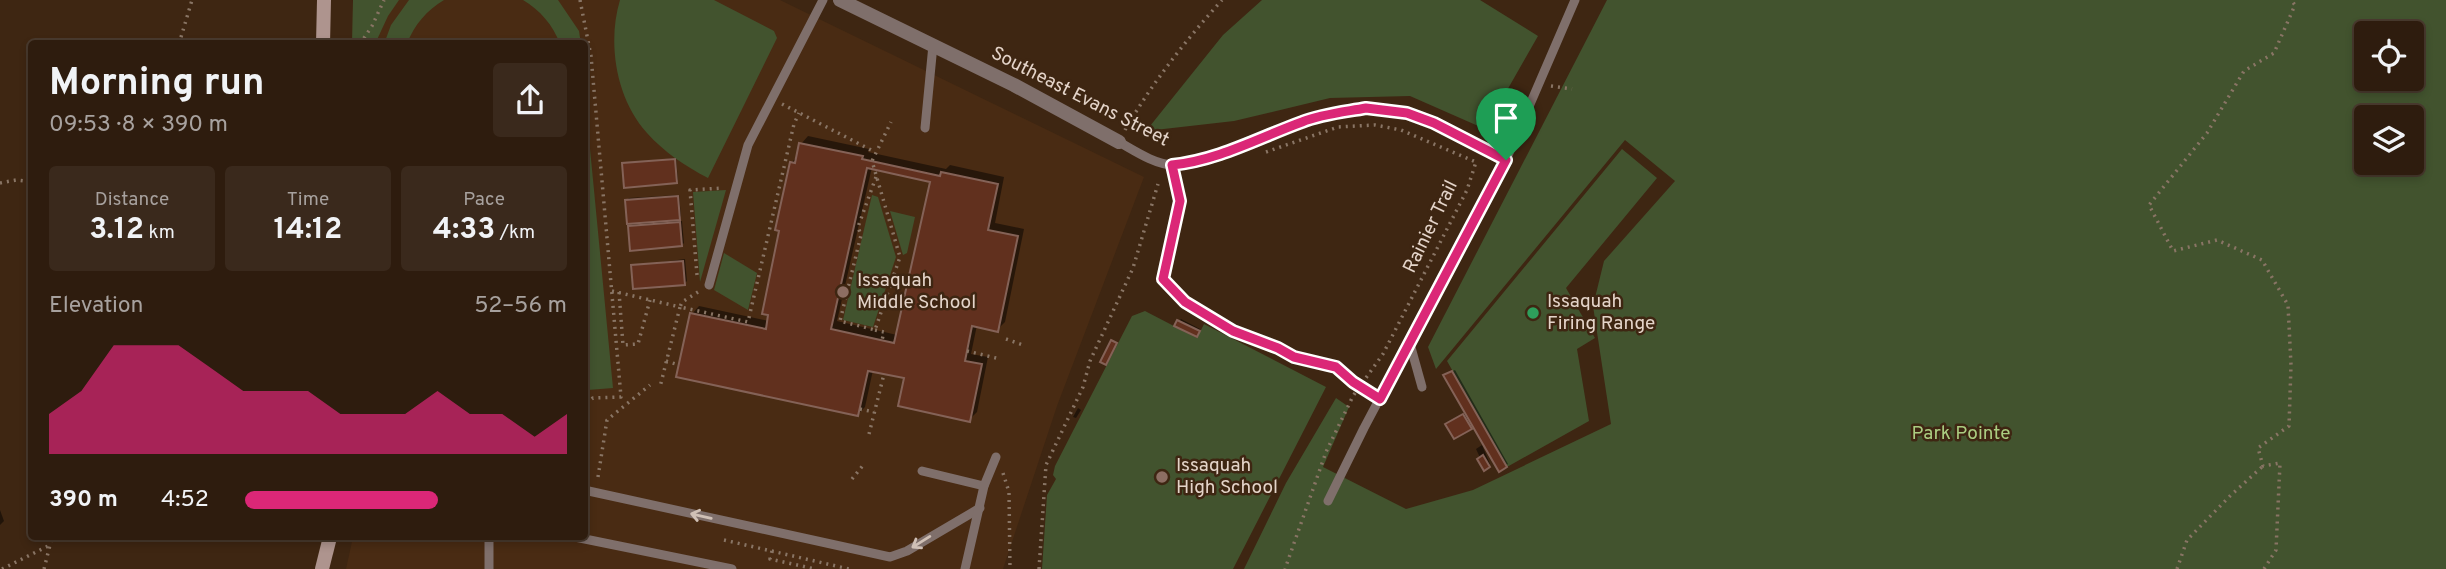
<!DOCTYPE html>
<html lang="en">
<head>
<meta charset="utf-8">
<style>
	body { margin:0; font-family:Overpass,sans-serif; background:#3a291c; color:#f1f3f6; height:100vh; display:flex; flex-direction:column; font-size:26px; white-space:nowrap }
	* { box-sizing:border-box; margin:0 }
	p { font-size:23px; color:#a7a19e }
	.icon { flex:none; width:38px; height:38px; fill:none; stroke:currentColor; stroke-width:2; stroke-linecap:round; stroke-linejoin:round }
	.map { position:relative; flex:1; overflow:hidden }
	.drawer { position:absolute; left:28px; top:40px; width:560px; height:500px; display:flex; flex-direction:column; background:#2e1c0e; border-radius:7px; box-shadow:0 4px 10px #0003,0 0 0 2px #493a2e }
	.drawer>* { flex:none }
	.controls { position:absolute; left:2354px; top:21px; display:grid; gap:14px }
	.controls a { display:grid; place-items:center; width:70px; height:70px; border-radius:7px; background:#2e1c0e; box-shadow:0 4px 10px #0003,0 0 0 2px #493a2e; font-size:35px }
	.pin { position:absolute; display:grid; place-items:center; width:60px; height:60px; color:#fff; margin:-72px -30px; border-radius:50% 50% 50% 0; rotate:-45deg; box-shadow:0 0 7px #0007 }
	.pin .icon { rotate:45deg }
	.round { display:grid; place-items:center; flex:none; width:74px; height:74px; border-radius:7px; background:#3a291c }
	.head { display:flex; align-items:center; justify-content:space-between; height:119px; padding:0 21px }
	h1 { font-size:38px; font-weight:700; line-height:52px }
	.figures { display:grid; grid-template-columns:repeat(3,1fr); gap:10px; height:119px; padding:7px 21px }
	.figures div { display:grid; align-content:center; border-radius:7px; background:#3a291c; text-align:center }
	.figures b { font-size:30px; font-weight:700 }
	.figures small { font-size:19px; font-weight:400 }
	.figures p { font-size:19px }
	.chart { height:196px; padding:14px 21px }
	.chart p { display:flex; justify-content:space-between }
	.chart svg { width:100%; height:126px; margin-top:7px; fill:#db2777; opacity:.7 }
	ul { padding:0 21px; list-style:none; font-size:23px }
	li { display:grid; grid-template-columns:112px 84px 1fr; align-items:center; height:52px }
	li i { height:18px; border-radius:9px; background:#db2777 }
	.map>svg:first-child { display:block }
	.built { fill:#492b13 }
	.green { fill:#42532e; fill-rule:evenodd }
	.shadow { fill:#0007; fill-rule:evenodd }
	.building { fill:#61301e; stroke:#846257; stroke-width:2; fill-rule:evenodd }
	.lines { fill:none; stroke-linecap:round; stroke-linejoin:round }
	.path { stroke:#897565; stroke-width:3.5; stroke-dasharray:2 5; stroke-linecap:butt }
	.lane { stroke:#7f6f6b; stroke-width:9 }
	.street { stroke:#7f6f6b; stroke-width:14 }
	.secondary { stroke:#ae948e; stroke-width:14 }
	.oneway { stroke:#d0c0b6 }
	.route-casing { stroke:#fff; stroke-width:14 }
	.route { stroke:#db2777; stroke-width:9 }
	.education-dot { fill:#8d6e63; stroke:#3e2612; stroke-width:2.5 }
	.leisure-dot { fill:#2e9e5b; stroke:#3e2612; stroke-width:2.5 }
	.labels { text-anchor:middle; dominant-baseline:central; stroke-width:5; stroke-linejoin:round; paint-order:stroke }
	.street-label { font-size:19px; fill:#e4d4c9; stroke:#3e2612 }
	.poi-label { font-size:19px; fill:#e4d4c9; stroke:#3e2612; text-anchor:start }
	.park-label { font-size:19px; fill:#abcd81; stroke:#3e2612 }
</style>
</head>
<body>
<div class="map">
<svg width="2446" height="569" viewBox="0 0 2446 569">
	<rect width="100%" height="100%" fill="#3e2612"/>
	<path class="built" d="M353,0h427l364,177 -87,229 -54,163h-657l7,-32h231v-493h-232z"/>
	<g class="green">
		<path d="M353,0h46l-11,16 -13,28h-23z"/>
		<path d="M409,0h35c-17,10 -30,25 -37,44h-23l7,-19z"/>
		<path d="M523,0h35l21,31 2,13h-21c-7,-19 -20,-34 -37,-44z"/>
		<path d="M620,0h94l60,31 3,7 -69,140c-23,-12 -44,-26 -61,-45 -31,-34 -40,-90 -27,-133z"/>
		<path d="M1262,0h218l58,36 -53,93 -75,-33 -80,2 -96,23 -88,10 77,-96z"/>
		<path d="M1607,0h839v569h-1202l42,-86 50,-85 13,9 -26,60 83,42 67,-19 138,-66 -18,-118 11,-45 71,-80 -50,-41 -189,229 -8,-22zM2366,33h46v46h-46zM2366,117h46v46h-46z"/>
		<path d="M584,86l29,302 -25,2 -1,-5 -3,2z"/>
		<path d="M1622,149l35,29 -91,110 29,50 -18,11 12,72 -82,46 -60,-106z"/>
		<path d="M726,190l-26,92 -7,-90z"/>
		<path d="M872,195l6,2 18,60 -23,70 -30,-7z"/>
		<path d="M890,211l25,6 -8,36 -4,2z"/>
		<path d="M724,253l33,20 -9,37 -34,-20z"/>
		<path d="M1145,311l52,27 7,-14 122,63 -93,182h-191l5,-74 9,-16 -3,-4 2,-9 77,-150z"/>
	</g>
	<g class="shadow">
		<path d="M808,136l61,13 -1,3 78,17 4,-4 54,12 -9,46 29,6 -19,93 -8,8 -20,-5 -6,29 17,3 -11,55 -8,8 -63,-43 -33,-7 -8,37 -7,7 -166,-100 7,-8 70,15 22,-158 7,-7 3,-12zM872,167l60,14 -35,154 -60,-14z"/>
		<path d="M676,158l2,22 -2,2 -52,-18z"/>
		<path d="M679,195l2,21 -5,5h6l2,22 -2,2 -53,-18 6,-5 -8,-22 2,-2z"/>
		<path d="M685,259l2,22 -2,2 -53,-17z"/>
		<path d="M1181,319l19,10 -2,4 -19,-12z"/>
		<path d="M1455,370l53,94 -9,6 -26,-46 -2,3 -22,-5 17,-10 -19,-38z"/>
		<path d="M1078,408l3,2 -5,8 -3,-1z"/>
		<path d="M1482,445l8,19 -5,4 -9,-19z"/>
		<path d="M0,510l4,11 -4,4z"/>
	</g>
	<g class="building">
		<path d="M799,143l64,13 -1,3 78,17 1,-4 57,12 -10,46 30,6 -20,96 -26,-6 -7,35 17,3 -12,58 -72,-16 6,-28 -36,-7 -10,45 -182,-39 14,-64 76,16 2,-14 -6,-1 17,-83 -4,-1 15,-68 5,1zM867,168l63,14 -36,161 -63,-14z"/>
		<path d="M675,159l2,24 -53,5 -2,-25z"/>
		<path d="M678,196l2,24 -53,4 -2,-24z"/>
		<path d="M680,222l2,24 -52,5 -2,-25z"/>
		<path d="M683,261l2,24 -52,4 -2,-24z"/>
		<path d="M1177,320l23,11 -3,6 -23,-11z"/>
		<path d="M1111,340l6,3 -11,22 -6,-3z"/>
		<path d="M1452,371l55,96 -8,5 -56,-97z"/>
		<path d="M1463,414l9,15 -18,10 -9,-15z"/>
		<path d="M1483,455l7,12 -6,4 -7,-12z"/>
	</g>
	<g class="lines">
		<g class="path">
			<path d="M580,0l11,56 30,341 -28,1 -9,7"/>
			<path d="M179,44l13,-44"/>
			<path d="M360,44l12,-18 12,-26"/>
			<path d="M1551,86l21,3"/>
			<path d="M782,104l93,48"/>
			<path d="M1125,130c27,-47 61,-90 97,-130"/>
			<path d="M1266,152l72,-25 37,-2 26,5 75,32 -9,28 -84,164 -30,42 -27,56 -41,117"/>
			<path d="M876,177l-18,50 3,8 -21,86 35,9 25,-73 -28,-96 19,-39"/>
			<path d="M0,183l16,-3 16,2"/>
			<path d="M697,275l-7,-85 33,-2"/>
			<path d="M1172,287c32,34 78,51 121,69 13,6 29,5 42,10 9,4 24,19 34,26"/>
			<path d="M612,291l68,16 -20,80"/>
			<path d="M619,292l4,53 15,-1 12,-44"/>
			<path d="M698,292l-16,10 -2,5 68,15 46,-198 5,-11"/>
			<path d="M875,330l9,2 -2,8"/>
			<path d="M1006,339l17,6"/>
			<path d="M967,351l33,8"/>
			<path d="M666,361l13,4"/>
			<path d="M860,409l14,3"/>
			<path d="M869,434l15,-60"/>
			<path d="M1003,473l6,19 1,77"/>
			<path d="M598,477l9,-57 43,-35"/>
			<path d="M852,479l12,-15"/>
			<path d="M724,540l125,29"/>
			<path d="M772,551l-2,8 45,10"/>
			<path d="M2,569l48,-24"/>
			<path d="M44,569l8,-32"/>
			<path d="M1039,569l7,-104 37,-78 7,-26 43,-93 25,-84"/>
			<path d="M2177,569l10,-29 43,-44 33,-30"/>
			<path d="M2264,569l12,-19 4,-87 -17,3 -5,-18 31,-22 2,-61 -3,-60 -26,-45 -45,-20 -44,11 -24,-46 58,-72 37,-62 30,-18 21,-48 -4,-5"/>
		</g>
		<g class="lane">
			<path d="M925,128l8,-83"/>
			<path d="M1119,142c16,9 35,22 54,23 22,2 46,-9 67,-18 47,-19 96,-43 148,-38 42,5 82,33 118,51"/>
			<path d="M1163,279l17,-78 -8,-36"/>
			<path d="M709,285l39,-140 75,-145"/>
			<path d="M1410,344l12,43"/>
			<path d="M922,471l62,15"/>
			<path d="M584,490l306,67 17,-6 73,-43"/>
			<path d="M1328,501l36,-73 142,-268 69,-160"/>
			<path d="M489,537v32"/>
			<path d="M575,537l157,32"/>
			<path d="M965,569l19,-83 12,-29"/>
		</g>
		<path class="street" d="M840,0l174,85 105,57"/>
		<g class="secondary">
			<path d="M323,44l1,-44"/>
			<path d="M322,569l8,-32"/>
		</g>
	</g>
	<defs><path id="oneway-shaft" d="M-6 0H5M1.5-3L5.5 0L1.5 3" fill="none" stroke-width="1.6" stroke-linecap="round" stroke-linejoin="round" transform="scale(1.75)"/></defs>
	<g class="oneway">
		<use href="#oneway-shaft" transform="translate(701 516) rotate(-167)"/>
		<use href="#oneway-shaft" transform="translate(921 542) rotate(148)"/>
	</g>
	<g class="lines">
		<defs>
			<path id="route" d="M1366,108l41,5 27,10 72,37 -126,239 -27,-17 -17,-15 -42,-10 -16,-9 -45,-17 -48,-29 -22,-23 17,-78 -8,-36c47,-5 86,-27 130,-43 20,-8 42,-10 64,-14z"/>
		</defs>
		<use href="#route" class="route-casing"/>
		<use href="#route" class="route"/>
	</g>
	<g class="education-dot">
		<circle cx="843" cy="292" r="7"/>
		<circle cx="1162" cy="477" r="7"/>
	</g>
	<circle class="leisure-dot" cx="1533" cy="313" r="7"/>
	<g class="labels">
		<g class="street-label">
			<text transform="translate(1080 97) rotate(27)">Southeast Evans Street</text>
			<text transform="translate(1431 227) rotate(-64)">Rainier Trail</text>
		</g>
		<g class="poi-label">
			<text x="857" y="281">Issaquah<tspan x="857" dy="22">Middle School</tspan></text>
			<text x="1547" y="302">Issaquah<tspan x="1547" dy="22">Firing Range</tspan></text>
			<text x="1176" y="466">Issaquah<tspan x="1176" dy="22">High School</tspan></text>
		</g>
		<g class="park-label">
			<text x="1961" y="434">Park Pointe</text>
		</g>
	</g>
</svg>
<div class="controls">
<a><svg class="icon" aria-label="locate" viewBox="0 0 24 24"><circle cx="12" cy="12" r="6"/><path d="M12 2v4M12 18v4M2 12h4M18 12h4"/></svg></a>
<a><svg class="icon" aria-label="layers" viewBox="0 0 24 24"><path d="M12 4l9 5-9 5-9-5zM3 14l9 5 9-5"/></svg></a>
</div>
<div class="pin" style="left:1506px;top:160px;background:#1e9e55"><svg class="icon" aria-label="arrive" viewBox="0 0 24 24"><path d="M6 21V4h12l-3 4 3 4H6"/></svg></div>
<section class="drawer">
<div class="head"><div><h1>Morning run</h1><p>09:53 · 8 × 390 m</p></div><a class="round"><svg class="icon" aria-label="share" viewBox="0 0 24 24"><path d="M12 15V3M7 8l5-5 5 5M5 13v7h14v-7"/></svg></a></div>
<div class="figures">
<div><p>Distance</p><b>3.12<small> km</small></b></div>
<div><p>Time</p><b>14:12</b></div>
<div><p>Pace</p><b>4:33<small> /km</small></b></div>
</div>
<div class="chart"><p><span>Elevation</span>52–56 m</p>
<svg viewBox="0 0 160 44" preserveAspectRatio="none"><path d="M0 44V30L10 22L20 6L30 6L40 6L50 14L60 22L70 22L80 22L90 30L100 30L110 30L120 22L130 30L140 30L150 38L160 30V44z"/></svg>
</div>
<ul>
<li><b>390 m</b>4:52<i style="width:60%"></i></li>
</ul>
</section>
</div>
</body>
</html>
